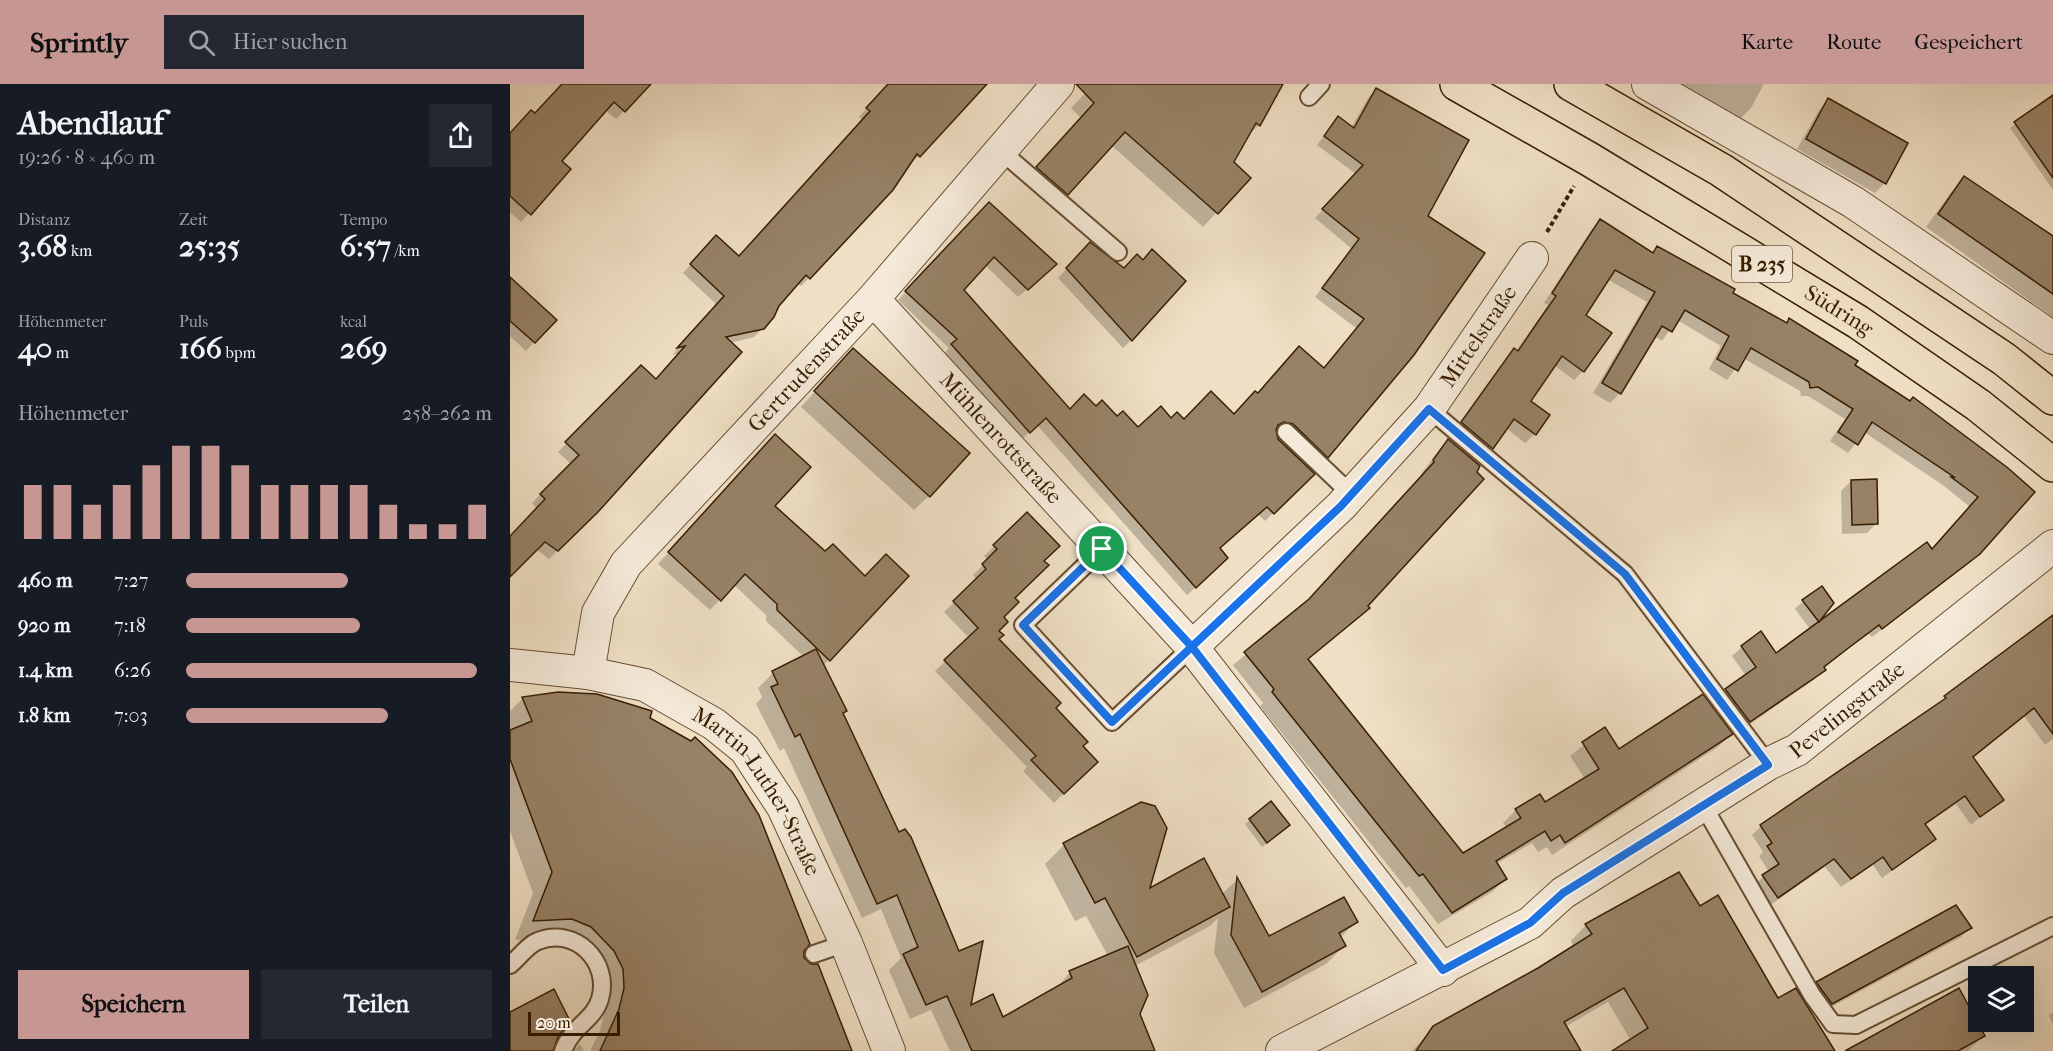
<!DOCTYPE html>
<html lang="de">
<head>
<meta charset="utf-8">
<style>
	body { margin:0; font-family:"IM FELL French Canon",serif; background:#242831; color:#f1f3f6; height:100vh; display:flex; flex-direction:column; font-size:22px; white-space:nowrap }
	* { box-sizing:border-box; margin:0 }
	p { font-size:20px; color:#9ea1a6 }
	.icon { flex:none; width:33px; height:33px; fill:none; stroke:currentColor; stroke-width:2; stroke-linecap:round; stroke-linejoin:round }
	.map { position:relative; flex:1; overflow:hidden }
	.panel { display:flex; flex-direction:column; background:#171b24; width:510px }
	.panel>* { flex:none }
	.fabs { position:absolute; left:1458px; top:882px; display:grid; gap:12px }
	.fabs a { display:grid; place-items:center; width:66px; height:66px; border-radius:0px; background:#171b24; box-shadow:0 6px 24px #0002; font-size:30px }
	.scale { position:absolute; left:18px; bottom:15px; width:92px; box-sizing:border-box; padding-left:6px; border:3px solid #381e01; border-top:0; font-size:16px; line-height:21px; white-space:nowrap; color:#381e01; -webkit-text-stroke:4px #f5ead9; paint-order:stroke }
	.pin { position:absolute; display:grid; place-items:center; width:51px; height:51px; color:#fff; margin:-26px; border:3px solid #fff; border-radius:50%; box-shadow:0 2px 6px #0007 }
	.round { display:grid; place-items:center; flex:none; width:63px; height:63px; border-radius:0px; background:#242831 }
	.summary { display:flex; align-items:center; justify-content:space-between; height:102px; padding:0 18px }
	h1 { font-size:33px; font-weight:700; line-height:45px }
	.metrics { display:grid; grid-template-columns:repeat(3,1fr); gap:9px; height:102px; padding:6px 18px }
	.metrics div { display:grid; align-content:center }
	.metrics b { font-size:30px; font-weight:700 }
	.metrics small { font-size:16px; font-weight:400 }
	.metrics p { font-size:16px }
	.chart { height:168px; padding:12px 18px }
	.chart p { display:flex; justify-content:space-between }
	.chart svg { width:100%; height:108px; margin-top:6px; stroke:#c59692; stroke-width:6 }
	.button { display:flex; gap:12px; margin-top:auto; padding:12px 18px }
	.button a { flex:1; height:69px; border-radius:0px; background:#c59692; color:#111; font-size:24px; font-weight:700; line-height:69px; text-align:center }
	.button a+a { background:#242831; color:#f1f3f6 }
	ul { padding:0 18px; list-style:none; font-size:20px }
	li { display:grid; grid-template-columns:96px 72px 1fr; align-items:center; height:45px }
	li i { height:15px; border-radius:8px; background:#c59692 }
	header { display:flex; align-items:center; gap:36px; box-sizing:border-box; height:84px; padding:0 30px; background:#c59692; color:#111 }
	header strong { font-size:28px }
	nav { display:flex; gap:33px; margin-inline-start:auto; font-size:21px }
	.search { width:420px; height:54px; background:#242831; display:flex; align-items:center; gap:15px; box-sizing:border-box; padding:0 21px; border-radius:0px; color:#9ea1a6; font-size:22px }
	main { display:flex; flex:1; min-height:0 }
	.map>svg:first-child { display:block }
	.shadow { fill:#0003 }
	.building { fill:#978266; stroke:#381e01; stroke-width:1.5 }
	.lines { fill:none; stroke-linecap:round; stroke-linejoin:round }
	.service-casing { stroke:#664e32; stroke-width:20 }
	.minor-casing { stroke:#664e32; stroke-width:34 }
	.primary-casing { stroke:#381e01; stroke-width:36 }
	.path { stroke:#381e01; stroke-width:4; stroke-dasharray:4.5 3; stroke-linecap:butt }
	.service { stroke:#f5ead9; stroke-width:16 }
	.minor { stroke:#f5ead9; stroke-width:32 }
	.primary { stroke:#efdfc4; stroke-width:33 }
	.route-casing { stroke:#fff; stroke-width:12 }
	.route { stroke:#1a73e8; stroke-width:8 }
	.labels { text-anchor:middle; dominant-baseline:central; stroke-width:4.5; stroke-linejoin:round; paint-order:stroke }
	.shield { fill:#f5ead9; stroke:#715b42; stroke-width:1.5 }
	.shield-label { font-size:21px; font-weight:bold; fill:#381e01 }
	.street-label { font-size:22px; fill:#381e01; stroke:#f5ead9 }
</style>
</head>
<body>
<header>
<strong>Sprintly</strong>
<div class="search"><svg class="icon" aria-label="search" viewBox="0 0 24 24"><circle cx="10" cy="10" r="6"/><path d="M15 15l6 6"/></svg>Hier suchen</div>
<nav><a>Karte</a><a>Route</a><a>Gespeichert</a></nav>
</header>
<main>
<section class="panel">
<div class="summary"><div><h1>Abendlauf</h1><p>19:26 · 8 × 460 m</p></div><a class="round"><svg class="icon" aria-label="share" viewBox="0 0 24 24"><path d="M12 15V3M7 8l5-5 5 5M5 13v7h14v-7"/></svg></a></div>
<div class="metrics">
<div><p>Distanz</p><b>3.68<small> km</small></b></div>
<div><p>Zeit</p><b>25:35</b></div>
<div><p>Tempo</p><b>6:57<small> /km</small></b></div>
</div>
<div class="metrics">
<div><p>Höhenmeter</p><b>40<small> m</small></b></div>
<div><p>Puls</p><b>166<small> bpm</small></b></div>
<div><p>kcal</p><b>269</b></div>
</div>
<div class="chart"><p><span>Höhenmeter</span>258–262 m</p>
<svg viewBox="0 0 160 44" preserveAspectRatio="none"><path d="M5 44V22M15 44V22M25 44V30M35 44V22M45 44V14M55 44V6M65 44V6M75 44V14M85 44V22M95 44V22M105 44V22M115 44V22M125 44V30M135 44V38M145 44V38M155 44V30"/></svg>
</div>
<ul>
<li><b>460 m</b>7:27<i style="width:53%"></i></li>
<li><b>920 m</b>7:18<i style="width:57%"></i></li>
<li><b>1.4 km</b>6:26<i style="width:95%"></i></li>
<li><b>1.8 km</b>7:03<i style="width:66%"></i></li>
</ul>
<div class="button"><a>Speichern</a><a>Teilen</a></div>
</section>
<div class="map">
<svg width="1543" height="967" viewBox="0 0 1543 967">
	<rect width="100%" height="100%" fill="#efdfc4"/>
	<filter id="stains"><feTurbulence type="fractalNoise" baseFrequency=".00333" numOctaves="4"/><feColorMatrix values="0 0 0 0 .2 0 0 0 0 .09 0 0 0 0 .02 0 0 0 .5 -.17"/></filter>
	<radialGradient id="worn" r=".72"><stop offset=".6" stop-color="#630" stop-opacity="0"/><stop offset="1" stop-color="#630" stop-opacity=".3"/></radialGradient>
	<g class="shadow">
		<path d="M53,0h74l-13,27 -8,8 -11,-9 -45,51 9,8 -48,53 -11,-10v-77l25,-20z"/>
		<path d="M379,0h96l-66,72 -10,7 -100,115 -8,8 -4,-3 -20,22 -14,23 -9,9 -24,6 -133,168 -48,48 -13,-10 -26,26v-37l27,-29 -5,-6 39,-39 -13,-12 83,-85 14,14 25,-28 -8,2 45,-50 -34,-32 25,-27 31,12 123,-138 -3,-3z"/>
		<path d="M584,0h163l2,41 -14,13 -13,25 17,15 -46,49 -92,-82 -58,62 -29,-25 57,-64 -10,-10z"/>
		<path d="M1170,0h84l-13,24 -10,10z"/>
		<path d="M866,6l50,126 -99,241 -8,8 -35,-33 -10,-2 3,10 35,34 -47,47 -7,-7 -40,35v18l-31,28 -150,-170 -16,15 -77,-86 5,-6 -51,-48 68,-73 81,45 -29,25 -33,-32 -23,25 108,120 26,-2 41,21 34,-9 63,-4 24,-22 65,-25 33,-41 -41,-31 37,-48 -37,-31 41,-44 -39,-29 21,-27 13,10 17,-30z"/>
		<path d="M1319,16l56,83 -10,10 -78,-44 22,-39z"/>
		<path d="M1525,25l18,26v55l-43,-62z"/>
		<path d="M1455,94l88,60v79l-127,-90 26,-36z"/>
		<path d="M1091,137l50,33 6,-7 129,77 4,-4 217,149 -29,84 -10,11 -96,73 -3,-3 -29,21 -17,13 -8,11 -75,52 -24,-32 30,-23 -14,-20 10,-9 19,-13 14,21 35,-26 -15,-20 8,-8 29,2 -15,21 114,-73 39,-44 -26,-21 -80,-54 -16,21 -18,-12 15,-22 -37,-23h-7l-1,-5 -57,-33 -16,22 -18,-11 12,-23 -44,-26 -15,21 -8,-5 -34,57 -10,10 -17,-10 54,-91 -40,-23 -23,36 -1,56 -9,9 -20,-15 -25,36 6,33 -10,9 -19,-15 -23,29 -30,-25 52,-72 11,-8 32,-47 -4,-2 47,-73z"/>
		<path d="M572,168l42,18 7,70 -8,8 -65,-70z"/>
		<path d="M0,195l44,41 -28,31 -16,-15z"/>
		<path d="M329,281l90,131 -15,14 -113,-103z"/>
		<path d="M938,357l-82,165 2,2 -61,52 156,195 44,-27 -4,-5 13,-13 28,-6 41,-25 -15,-23 34,-27 14,22 113,-17 -13,13 -166,108 -5,-8 -9,5 -6,-9 -36,21 9,15 -13,13 -54,32 -29,-38 -3,2 -146,-182 3,-3 -30,-38 73,-61 117,-128 -2,-2 15,-20z"/>
		<path d="M254,363l9,59 56,154 -6,6 22,45 -4,4 128,292 33,12 54,-30 14,-17 38,-16 -22,-40 -11,5 -30,-57 19,-19 77,-41 6,87 75,3 15,-14 31,58 88,-16 -16,16 4,8 -18,18 -82,44 -30,-55 4,-35 -8,8 -75,40 6,85h-191l-19,-41 -21,9 -21,-49 12,-12 -20,-49 -19,9 -78,-170 -4,3 -24,-47 6,-7 -4,-9 15,-15 31,-16 -38,-36v-6l-32,-30 -24,25 -52,-46z"/>
		<path d="M1341,397l26,42 -10,10 -25,1 -1,-43z"/>
		<path d="M517,430l15,47 -40,56 -5,22 99,123 -42,41 -31,-32 4,-4 -92,-96 34,-33 -25,-26 33,-32 -4,-5 15,-15 -4,-4z"/>
		<path d="M1543,532v123l-8,6 -21,-29 -52,42 30,41 -31,26 -15,-21 -32,22 10,13 -52,39 -9,-13 -32,22 -16,-20 -56,39 -15,-21 15,-13 -10,-16 4,-4 -11,-17 9,-9 175,-120z"/>
		<path d="M13,614l125,21 154,232 1,8 48,92h-261l10,-20 5,-22 -2,-19 -9,-19 -12,-16 -31,-17 -36,2 18,-47 -23,-62v-120z"/>
		<path d="M740,736l34,10 -22,17 -17,-23z"/>
		<path d="M1189,824l79,92 55,51h-213l11,-10 -23,-39 -43,25 7,24h-160l22,-24 140,-80 -3,-6 15,-16z"/>
		<path d="M1460,844l-9,9 -139,75 -14,-20 9,-9z"/>
		<path d="M1543,928v12l-4,-8z"/>
		<path d="M1473,952l-15,15h-122z"/>
		<path d="M70,960l4,7h-11z"/>
	</g>
	<g class="building">
		<path d="M52,0h89l-26,28 -11,-10 -52,59 9,8 -40,46 -21,-19v-63l21,-23 4,3z"/>
		<path d="M378,0h99l-67,73 -3,-3 -24,36 -83,89 -4,-4 -27,31 -5,11 -10,12 -38,8 16,15 -144,160 -40,39 -13,-9 -35,35v-41l35,-37 -5,-5 39,-39 -14,-13 76,-77 15,14 29,-33 -8,2 47,-52 -34,-32 26,-29 23,21 131,-145 -4,-3z"/>
		<path d="M566,0h207l-23,42 -4,-3 -22,39 17,16 -33,36 -93,-82 -57,63 -32,-28 58,-64z"/>
		<path d="M866,4l93,52 -41,76 57,37 -71,102 -86,103 -35,-34 -9,-2 -6,3 -2,5 2,9 37,35 -41,40 -7,-7 -47,41 8,10 -32,30 -150,-170 -16,15 -79,-89 6,-5 -52,-48 84,-89 68,62 -29,26 -34,-33 -30,33 106,119 14,-15 12,12 6,-6 15,16 6,-5 15,16 23,-21 10,12 6,-6 7,7 27,-28 23,23 21,-23 3,2 41,-47 25,22 40,-49 -42,-31 37,-49 -37,-30 41,-44 -39,-29 14,-20 16,12z"/>
		<path d="M1543,11v83l-39,-56z"/>
		<path d="M1318,14l80,45 -22,41 -80,-45z"/>
		<path d="M1454,92l89,60v58l-115,-80z"/>
		<path d="M1090,135l53,34 4,-7 78,43 -2,4 54,30 2,-5 69,43 -3,4 55,36 3,-4 95,71 27,24 -55,62 -98,75 -3,-4 -28,21 -27,21 2,3 -76,52 -25,-33 31,-22 -15,-21 20,-15 15,22 151,-111 5,7 46,-52 -27,-20h3l-82,-55 -14,23 -20,-13 15,-23 -35,-22 -8,1 -1,-6 -58,-34 -13,23 -21,-12 12,-23 -44,-26 -13,22 -10,-6 -41,68 -19,-11 53,-91 -40,-22 -29,45 26,18 -28,39 -22,-16 -31,45 19,14 -14,20 -22,-16 -21,30 -32,-27 53,-74 4,3 19,-28 19,-27 -4,-3z"/>
		<path d="M580,158l34,26 13,-14 6,6 9,-11 34,32 -54,60 -66,-73z"/>
		<path d="M0,193l47,43 -22,23 -25,-22z"/>
		<path d="M343,264l117,105 -40,44 -116,-106z"/>
		<path d="M265,350l36,33 -36,39 50,45 8,-7 32,32 21,-22 23,22 -79,85 -53,-51v-6l-32,-30 -24,27 -53,-49z"/>
		<path d="M938,355l32,27 -3,6 7,7 -116,127 2,2 -62,51 155,194 58,-35 -6,-9 25,-15 5,8 54,-33 -17,-27 23,-15 14,22 84,-55 30,40 -168,109 -5,-8 -9,6 -6,-10 -49,30 11,18 -55,34 -29,-39 -4,2 -147,-184 2,-3 -30,-37 65,-53 125,-137 -1,-2z"/>
		<path d="M1367,395l1,45 -26,1 -1,-45z"/>
		<path d="M517,428l33,34 -16,15 5,4 -34,33 4,4 -15,15 4,5 -9,9 5,4 -5,4 62,64 -5,5 32,34 -5,4 15,16 -34,32 -33,-34 5,-4 -92,-96 34,-32 -25,-27 33,-32 -4,-5 15,-15 -4,-4z"/>
		<path d="M1312,502l12,17 -15,19 -17,-22z"/>
		<path d="M1543,531v119l-19,-26 -61,49 31,43 -24,17 -15,-21 -40,28 11,15 -44,31 -9,-13 -32,22 -17,-20 -56,39 -16,-23 17,-11 -12,-18 5,-3 -12,-18 186,-127 -2,-2z"/>
		<path d="M306,565l31,62 -4,2 56,119 6,-3 6,8 48,114 24,-10 -12,64 22,-11 10,23 69,-39 -3,-7 59,-25 20,49 -8,19 15,37h-183l-25,-55 -21,9 -23,-51 15,-7 -21,-52 -20,9 -77,-170 -5,3 -24,-50 7,-3 -6,-13z"/>
		<path d="M48,608l39,2 55,17 -2,7 41,23 4,-4 37,35 27,43 51,129 -6,7v7l7,6h7l34,87h-252l19,-42 5,-21 -1,-19 -9,-18 -23,-24 -19,-8 -39,2 19,-49 -42,-113v-29l22,-9 -10,-24z"/>
		<path d="M761,717l19,24 -23,18 -18,-24z"/>
		<path d="M631,718l14,4 12,22 -17,60 54,-30 26,49 -93,50 -32,-59 -10,5 -32,-60z"/>
		<path d="M1169,788l21,34 18,-11 60,103 18,-10 39,63h-223l36,-23 -24,-40 -60,34 17,29h-165l17,-25 105,-58 54,-34 -7,-10z"/>
		<path d="M727,793l32,59 75,-39 14,25 -19,11 7,13 -84,46 -31,-57z"/>
		<path d="M1446,821l16,23 -140,76 -11,-15 -5,-7z"/>
		<path d="M1449,904l26,48 -27,15h-113z"/>
		<path d="M44,905l16,32 -12,16 -5,14h-43v-39z"/>
	</g>
	<g class="lines">
		<defs>
			<g id="service">
				<path d="M799,13l12,-13"/>
				<path d="M491,67l117,101"/>
				<path d="M919,325l196,165 143,190"/>
				<path d="M776,348l65,62"/>
				<path d="M592,465l-79,76 89,97 80,-75"/>
				<path d="M1193,721l109,190 21,29 23,1 197,-99"/>
				<path d="M304,870l32,-11"/>
				<path d="M0,881c9,-7 17,-20 28,-24 37,-15 73,21 62,58 -6,21 -28,27 -37,52"/>
			</g>
			<g id="minor">
				<path d="M1138,0l205,118 200,136"/>
				<path id="s1" d="M363,215l319,348 251,323"/>
				<path id="s2" d="M682,563l149,-141 88,-97 103,-151"/>
				<path id="s3" d="M0,581l78,8 57,12 69,39 31,25 38,58 63,136 43,108"/>
				<path id="s4" d="M78,589l10,-60 28,-49 247,-265 185,-215"/>
				<path id="s5" d="M772,967l248,-128 33,-30 205,-129 29,-14 256,-204"/>
			</g>
			<g id="primary">
				<path id="s6" d="M947,0l132,75 269,163 120,83 75,60"/>
				<path d="M1061,0l150,86 283,189 49,39"/>
			</g>
		</defs>
		<use href="#service" class="service-casing"/>
		<use href="#minor" class="minor-casing"/>
		<use href="#primary" class="primary-casing"/>
		<path class="path" d="M1037,148l27,-46"/>
		<use href="#service" class="service"/>
		<use href="#minor" class="minor"/>
		<use href="#primary" class="primary"/>
	</g>
	<g class="lines">
		<defs>
			<path id="route" d="M592,465l90,98 251,323 87,-47 33,-30 205,-128 -143,-191 -196,-165 -88,97 -229,216 -89,-97 79,-76"/>
		</defs>
		<use href="#route" class="route-casing"/>
		<use href="#route" class="route"/>
	</g>
	<g class="labels">
		<rect class="shield" x="1222" y="162" width="60" height="36" rx="4.5"/>
		<g class="shield-label">
			<text x="1252" y="180">B 235</text>
		</g>
		<g class="street-label">
			<text stroke="none"><textPath href="#s6" startOffset="444">Südring</textPath></text>
			<text stroke="none"><textPath href="#s2" startOffset="424">Mittelstraße</textPath></text>
			<text stroke="none"><textPath href="#s4" startOffset="382">Gertrudenstraße</textPath></text>
			<text stroke="none"><textPath href="#s1" startOffset="189">Mühlenrottstraße</textPath></text>
			<text stroke="none"><textPath href="#s5" startOffset="662">Pevelingstraße</textPath></text>
			<text stroke="none"><textPath href="#s3" startOffset="296">Martin-Luther-Straße</textPath></text>
		</g>
	</g>
	<rect width="100%" height="100%" filter="url(#stains)"/>
	<rect width="100%" height="100%" fill="url(#worn)"/>
</svg>
<div class="fabs">
<a><svg class="icon" aria-label="layers" viewBox="0 0 24 24"><path d="M12 4l9 5-9 5-9-5zM3 14l9 5 9-5"/></svg></a>
</div>
<div class="scale">20 m</div>
<div class="pin" style="left:592px;top:465px;background:#1e9e55"><svg class="icon" aria-label="arrive" viewBox="0 0 24 24"><path d="M6 21V4h12l-3 4 3 4H6"/></svg></div>
</div>
</main>
</body>
</html>
